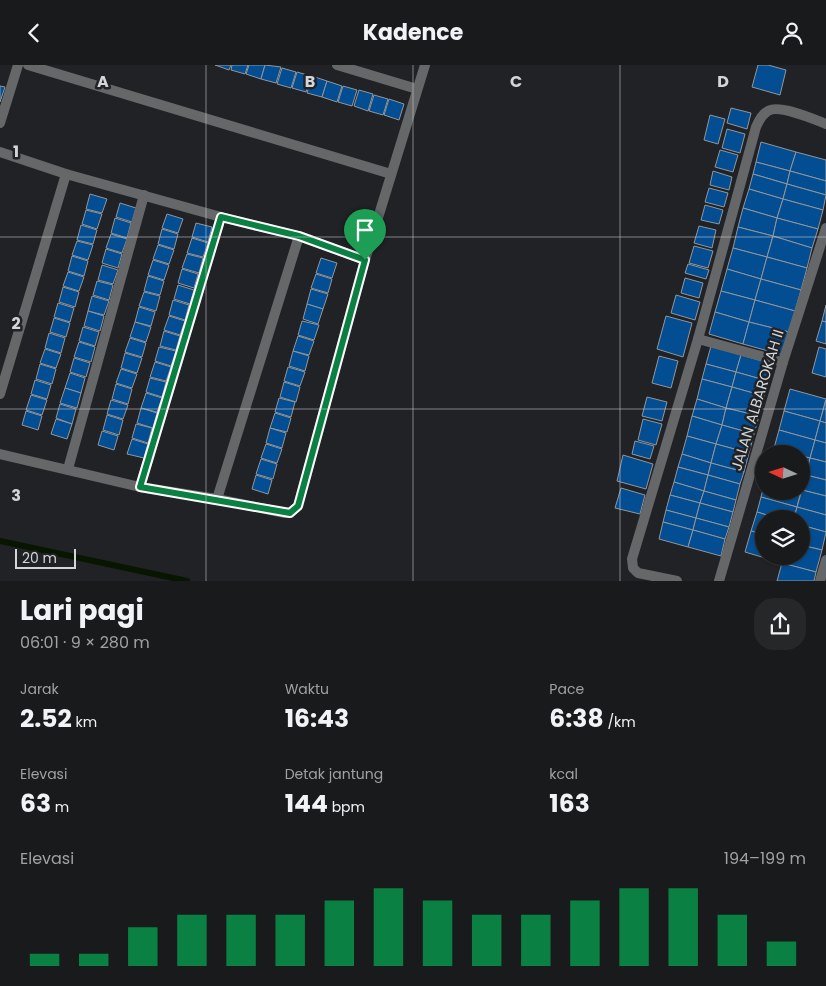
<!DOCTYPE html>
<html lang="id">
<head>
<meta charset="utf-8">
<style>
	body { margin:0; font-family:Poppins,sans-serif; background:#252729; color:#f1f3f6; height:100vh; display:flex; flex-direction:column; font-size:19px; white-space:nowrap }
	* { box-sizing:border-box; margin:0 }
	p { font-size:16px; color:#9fa1a3 }
	.icon { flex:none; width:28px; height:28px; fill:none; stroke:currentColor; stroke-width:2; stroke-linecap:round; stroke-linejoin:round }
	.map { position:relative; height:516px; overflow:hidden }
	.side { display:flex; flex-direction:column; background:#181a1c; flex:1 }
	.side>* { flex:none }
	.needle { width:32px; rotate:274deg }
	.tools { position:absolute; left:755px; top:380px; display:grid; gap:10px }
	.tools a { display:grid; place-items:center; width:55px; height:55px; border-radius:50%; background:#181a1c; box-shadow:0 1px 4px #0004,0 0 0 1px #36383b; font-size:25px }
	.scale { position:absolute; left:15px; bottom:12px; width:61px; box-sizing:border-box; padding-left:5px; border:2px solid #d4d5d7; border-top:0; font-size:14px; line-height:18px; white-space:nowrap; color:#d4d5d7; -webkit-text-stroke:4px #202225; paint-order:stroke }
	.pin { position:absolute; display:grid; place-items:center; width:42px; height:42px; color:#fff; margin:-51px -21px; border-radius:50% 50% 50% 0; rotate:-45deg; box-shadow:0 0 5px #0007 }
	.pin .icon { rotate:45deg }
	.round { display:grid; place-items:center; flex:none; width:52px; height:52px; border-radius:20px; background:#252729 }
	.headline { display:flex; align-items:center; justify-content:space-between; height:85px; padding:0 20px }
	h1 { font-size:28px; font-weight:700; line-height:38px }
	.figures { display:grid; grid-template-columns:repeat(3,1fr); gap:8px; height:85px; padding:5px 20px }
	.figures div { display:grid; align-content:center }
	.figures b { font-size:25px; font-weight:700 }
	.figures small { font-size:14px; font-weight:400 }
	.figures p { font-size:14px }
	.chart { height:140px; padding:10px 20px }
	.chart p { display:flex; justify-content:space-between }
	.chart svg { width:100%; height:90px; margin-top:5px; stroke:#0b8043; stroke-width:6 }
	header { display:flex; justify-content:space-between; align-items:center; height:65px; padding:0 20px; background:#181a1c; font-size:22px; font-weight:700 }
	.map>svg:first-child { display:block }
	.lines { fill:none; stroke-linecap:round; stroke-linejoin:round }
	.stream { stroke:#081500; stroke-width:6 }
	.building { fill:#034e92; stroke:#939699 }
	.street { stroke:#666768; stroke-width:10 }
	.route-casing { stroke:#fff; stroke-width:10 }
	.route { stroke:#0b8043; stroke-width:6 }
	.grid { fill:none; stroke:#d4d5d7; stroke-width:1; stroke-opacity:0.55 }
	.labels { text-anchor:middle; dominant-baseline:central; stroke-width:5; stroke-linejoin:round; paint-order:stroke }
	.street-label { font-size:15px; fill:#d4d5d7; stroke:#202225 }
	.grid-label { font-size:16px; text-anchor:middle; font-weight:bold; fill:#d4d5d7; stroke:#202225; stroke-width:5; stroke-linejoin:round; paint-order:stroke }
</style>
</head>
<body>
<header><svg class="icon" aria-label="back" viewBox="0 0 24 24"><path d="M15 5l-7 7 7 7"/></svg>Kadence<svg class="icon" aria-label="person" viewBox="0 0 24 24"><circle cx="12" cy="8" r="4"/><path d="M4 21q1-7 8-7t8 7"/></svg></header>
<div class="map">
<svg width="826" height="516" viewBox="0 0 826 516">
	<rect width="100%" height="100%" fill="#202225"/>
	<g class="lines">
		<path class="stream" d="M0,476l187,40"/>
	</g>
	<g class="building">
		<path d="M215,0h16l-2,5z"/>
		<path d="M232,0h16l-3,9 -14,-4z"/>
		<path d="M249,0h16l-4,14 -15,-5z"/>
		<path d="M265,0l16,2 -5,16 -15,-4z"/>
		<path d="M758,0h10l18,5 -6,25 -28,-8z"/>
		<path d="M282,3l14,4 -5,16 -14,-4z"/>
		<path d="M297,7l14,4 -5,16 -14,-4z"/>
		<path d="M312,11l15,5 -5,16 -15,-4z"/>
		<path d="M327,16l15,5 -5,16 -15,-5z"/>
		<path d="M0,21l5,1 -5,15z"/>
		<path d="M343,21l14,4 -5,16 -14,-4z"/>
		<path d="M359,25l14,4 -5,17 -14,-5z"/>
		<path d="M374,30l14,4 -5,16 -14,-4z"/>
		<path d="M389,34l15,5 -5,16 -15,-5z"/>
		<path d="M731,43l20,5 -4,16 -20,-6z"/>
		<path d="M710,50l15,4 -7,25 -14,-4z"/>
		<path d="M727,64l18,5 -5,19 -18,-5z"/>
		<path d="M761,77l35,10 -6,19 -34,-9z"/>
		<path d="M720,85l18,5 -5,17 -18,-5z"/>
		<path d="M796,87l30,8v21l-36,-10z"/>
		<path d="M756,97l34,9 -3,13 -34,-10z"/>
		<path d="M713,106l19,6 -3,13 -19,-5z"/>
		<path d="M790,106l36,10v14l-39,-11z"/>
		<path d="M753,109l34,10 -4,15 -34,-10z"/>
		<path d="M787,119l39,11 -3,15 -40,-11z"/>
		<path d="M709,123l19,5 -4,14 -19,-5z"/>
		<path d="M749,124l34,10 -6,19 -34,-10z"/>
		<path d="M90,129l17,5 -5,14 -16,-4z"/>
		<path d="M783,134l40,11 -5,19 -41,-11z"/>
		<path d="M120,138l16,5 -4,14 -16,-5z"/>
		<path d="M705,140l18,5 -4,14 -18,-4z"/>
		<path d="M743,143l34,10 -4,18 -35,-9z"/>
		<path d="M86,145l16,4 -5,15 -15,-5z"/>
		<path d="M167,149l16,5 -5,14 -16,-5z"/>
		<path d="M115,153l16,5 -4,15 -16,-5z"/>
		<path d="M777,153l41,11 -6,19 -39,-12z"/>
		<path d="M196,158l16,4 -4,15 -16,-5z"/>
		<path d="M81,160l16,5 -4,14 -16,-4z"/>
		<path d="M699,161l17,4 -4,18 -18,-5z"/>
		<path d="M738,162l35,9 -6,21 -34,-9z"/>
		<path d="M162,164l16,5 -4,15 -16,-5z"/>
		<path d="M111,169l16,5 -5,14 -16,-5z"/>
		<path d="M773,171l39,12 -5,20 -40,-11z"/>
		<path d="M192,173l16,5 -5,14 -16,-4z"/>
		<path d="M77,176l16,4 -5,15 -16,-5z"/>
		<path d="M158,180l16,5 -5,14 -16,-5z"/>
		<path d="M694,181l19,5 -5,17 -19,-5z"/>
		<path d="M733,183l34,9 -6,22 -34,-10z"/>
		<path d="M106,184l16,5 -4,14 -16,-5z"/>
		<path d="M187,189l16,4 -4,15 -17,-5z"/>
		<path d="M72,191l16,5 -4,15 -16,-5z"/>
		<path d="M767,192l40,11 -6,22 -40,-11z"/>
		<path d="M321,193l16,5 -5,15 -16,-5z"/>
		<path d="M153,195l16,5 -5,15 -16,-5z"/>
		<path d="M688,199l21,6 -3,9 -21,-6z"/>
		<path d="M102,200l16,5 -5,14 -15,-4z"/>
		<path d="M182,204l16,5 -4,14 -16,-5z"/>
		<path d="M727,204l34,10 -6,21 -34,-9z"/>
		<path d="M68,207l16,5 -5,14 -16,-5z"/>
		<path d="M316,209l16,5 -4,14 -17,-5z"/>
		<path d="M148,211l16,5 -4,14 -16,-4z"/>
		<path d="M685,213l18,5 -4,15 -18,-5z"/>
		<path d="M761,214l40,11 -6,21 -40,-11z"/>
		<path d="M97,216l16,4 -4,15 -16,-5z"/>
		<path d="M178,220l16,5 -4,14 -16,-5z"/>
		<path d="M63,222l16,5 -4,15 -16,-5z"/>
		<path d="M311,224l17,5 -5,15 -16,-5z"/>
		<path d="M721,226l34,9 -6,22 -34,-10z"/>
		<path d="M144,227l16,4 -4,15 -17,-5z"/>
		<path d="M676,230l24,7 -5,18 -24,-7z"/>
		<path d="M92,231l17,5 -5,14 -16,-4z"/>
		<path d="M173,235l16,5 -4,15 -16,-5z"/>
		<path d="M755,235l40,11 -6,21 -40,-10z"/>
		<path d="M58,238l16,5 -4,14 -16,-5z"/>
		<path d="M307,239l16,5 -5,15 -15,-5z"/>
		<path d="M826,240v17l-4,-1z"/>
		<path d="M139,242l16,5 -4,14 -16,-4z"/>
		<path d="M88,246l16,5 -4,15 -16,-5z"/>
		<path d="M715,247l34,10 -6,22 -34,-10z"/>
		<path d="M169,251l16,5 -5,14 -16,-5z"/>
		<path d="M666,251l26,7 -9,34 -26,-8z"/>
		<path d="M54,253l16,5 -4,14 -16,-5z"/>
		<path d="M302,256l17,4 -5,15 -16,-5z"/>
		<path d="M822,256l4,1v22l-10,-3z"/>
		<path d="M135,257l16,5 -5,15 -16,-5z"/>
		<path d="M749,257l40,10 -6,23 -40,-11z"/>
		<path d="M83,262l16,5 -4,14 -16,-5z"/>
		<path d="M164,266l16,5 -4,14 -16,-4z"/>
		<path d="M49,268l16,5 -4,15 -16,-5z"/>
		<path d="M298,271l16,5 -5,14 -16,-4z"/>
		<path d="M130,273l16,5 -4,14 -17,-5z"/>
		<path d="M79,277l16,5 -4,15 -17,-5z"/>
		<path d="M711,281l30,9 -5,17 -30,-8z"/>
		<path d="M159,282l17,4 -5,15 -16,-5z"/>
		<path d="M819,282l7,2v28l-14,-4z"/>
		<path d="M45,284l16,5 -5,14 -16,-5z"/>
		<path d="M293,286l16,5 -4,15 -16,-5z"/>
		<path d="M125,288l17,5 -5,15 -16,-5z"/>
		<path d="M741,290l32,9 -5,17 -32,-9z"/>
		<path d="M659,291l19,5 -7,27 -19,-5z"/>
		<path d="M74,293l16,5 -4,14 -16,-5z"/>
		<path d="M155,297l16,5 -5,14 -16,-4z"/>
		<path d="M40,299l16,5 -4,15 -16,-5z"/>
		<path d="M706,299l30,8 -4,15 -30,-8z"/>
		<path d="M288,302l17,5 -5,14 -16,-5z"/>
		<path d="M121,304l16,5 -5,14 -16,-5z"/>
		<path d="M736,307l32,9 -4,15 -32,-9z"/>
		<path d="M70,308l15,5 -4,15 -16,-5z"/>
		<path d="M150,313l16,4 -4,15 -16,-5z"/>
		<path d="M702,314l30,8 -6,21 -29,-9z"/>
		<path d="M35,315l16,5 -4,14 -16,-5z"/>
		<path d="M284,317l16,5 -4,15 -16,-5z"/>
		<path d="M116,319l16,5 -4,15 -16,-5z"/>
		<path d="M732,322l32,9 -5,20 -33,-8z"/>
		<path d="M65,323l16,5 -4,15 -17,-5z"/>
		<path d="M790,324l36,10 -6,22 -36,-10z"/>
		<path d="M146,328l16,5 -5,14 -16,-4z"/>
		<path d="M31,330l16,5 -5,15 -16,-5z"/>
		<path d="M647,332l20,5 -5,19 -20,-5z"/>
		<path d="M279,333l16,4 -4,15 -16,-5z"/>
		<path d="M697,334l29,9 -4,17 -30,-9z"/>
		<path d="M111,335l17,5 -5,14 -16,-5z"/>
		<path d="M826,335v23l-6,-2z"/>
		<path d="M60,339l16,5 -4,15 -16,-6z"/>
		<path d="M141,343l16,5 -4,15 -16,-5z"/>
		<path d="M726,343l33,8 -5,18 -32,-9z"/>
		<path d="M26,346l16,5 -4,14 -16,-5z"/>
		<path d="M784,346l36,10 -5,19 -36,-10z"/>
		<path d="M275,348l16,5 -4,14 -17,-4z"/>
		<path d="M107,350l16,5 -4,15 -16,-5z"/>
		<path d="M692,351l30,9 -6,19 -29,-8z"/>
		<path d="M56,354l16,5 -5,15 -16,-5z"/>
		<path d="M643,354l19,5 -6,21 -18,-5z"/>
		<path d="M820,356l6,2v20l-11,-3z"/>
		<path d="M136,359l16,4 -4,15 -16,-5z"/>
		<path d="M722,360l32,9 -5,19 -33,-9z"/>
		<path d="M270,363l16,5 -4,15 -16,-5z"/>
		<path d="M779,365l36,10 -5,18 -36,-10z"/>
		<path d="M102,366l16,5 -4,14 -16,-5z"/>
		<path d="M687,371l29,8 -5,19 -29,-9z"/>
		<path d="M132,374l16,5 -4,14 -17,-4z"/>
		<path d="M815,375l11,3v19l-16,-4z"/>
		<path d="M635,376l19,5 -4,13 -18,-5z"/>
		<path d="M266,379l16,5 -5,14 -16,-5z"/>
		<path d="M716,379l33,9 -5,19 -33,-9z"/>
		<path d="M774,383l21,6h-23z"/>
		<path d="M682,389l29,9 -3,12 -30,-8z"/>
		<path d="M623,390l30,9 -7,25 -29,-8z"/>
		<path d="M801,391l9,2 -4,17 -5,-2z"/>
		<path d="M810,393l16,4v18l-20,-5z"/>
		<path d="M261,394l16,5 -4,15 -17,-5z"/>
		<path d="M711,398l33,9 -4,12 -32,-9z"/>
		<path d="M678,402l30,8 -4,16 -30,-9z"/>
		<path d="M801,408l5,2 -4,15h-1z"/>
		<path d="M256,410l16,5 -4,14 -16,-5z"/>
		<path d="M708,410l32,9 -4,16 -32,-9z"/>
		<path d="M806,410l20,5v16l-24,-6z"/>
		<path d="M674,417l30,9 -4,12 -30,-8z"/>
		<path d="M764,420v6h37l-4,16 -36,-10z"/>
		<path d="M621,423l24,7 -5,19 -25,-6z"/>
		<path d="M802,425l24,6v19l-29,-8z"/>
		<path d="M704,426l32,9 -3,12 -33,-9z"/>
		<path d="M670,430l30,8 -4,15 -30,-8z"/>
		<path d="M761,432l36,10 -3,12h-14l-23,-7z"/>
		<path d="M700,438l33,9 -4,15 -33,-9z"/>
		<path d="M797,442l29,8v17l-25,-7v-6h-7z"/>
		<path d="M666,445l30,8 -3,12 -30,-8z"/>
		<path d="M757,447l23,7h-16v15l-13,-3z"/>
		<path d="M696,453l33,9 -4,12 -32,-9z"/>
		<path d="M663,457l30,8 -5,17 -29,-8z"/>
		<path d="M801,460l25,7 -4,18 -21,-5z"/>
		<path d="M693,465l32,9 -4,17 -33,-9z"/>
		<path d="M751,466l13,3v22h19l-1,7 -37,-11z"/>
		<path d="M801,480l21,5 -6,22 -34,-9 1,-7h18z"/>
		<path d="M782,498l34,9 -2,9h-37z"/>
	</g>
	<g class="lines">
		<g class="street">
			<path d="M28,0l363,109"/>
			<path d="M337,0l80,24"/>
			<path d="M0,58l18,-58"/>
			<path d="M0,87l66,22 155,43 78,19 66,24"/>
			<path d="M698,274l85,23"/>
			<path d="M0,329l66,-220"/>
			<path d="M0,389l140,33 77,12 68,14h5l8,-7 67,-246 60,-195"/>
			<path d="M68,404l76,-274"/>
			<path d="M140,422l81,-270"/>
			<path d="M217,434l82,-263"/>
			<path d="M677,516l-39,-8 -5,-5 -1,-9 66,-220 58,-212c3,-6 5,-12 12,-16 11,-7 45,8 58,13"/>
			<path d="M719,516l64,-219 43,-134"/>
			<path d="M820,516l6,-21"/>
		</g>
	</g>
	<g class="lines">
		<defs>
			<path id="route" d="M221,152l78,19 66,24 -67,246 -8,7 -150,-26z"/>
		</defs>
		<use href="#route" class="route-casing"/>
		<use href="#route" class="route"/>
	</g>
	<path class="grid" d="M206,0v516M413,0v516M620,0v516M0,172h826M0,344h826"/>
	<g class="labels">
		<g class="street-label">
			<text transform="translate(757 335) rotate(-73)">JALAN ALBAROKAH II</text>
		</g>
	</g>
	<g class="grid-label">
		<text x="103" y="22">A</text>
		<text x="310" y="22">B</text>
		<text x="516" y="22">C</text>
		<text x="723" y="22">D</text>
		<text x="16" y="92">1</text>
		<text x="16" y="264">2</text>
		<text x="16" y="436">3</text>
	</g>
</svg>
<div class="tools">
<a><svg class="needle" viewBox="-14 -14 28 28"><path d="M0-13l5 13h-10z" fill="#e53935"/><path d="M0 13l5-13h-10z" fill="#9fa1a3"/></svg></a>
<a><svg class="icon" aria-label="layers" viewBox="0 0 24 24"><path d="M12 4l9 5-9 5-9-5zM3 14l9 5 9-5"/></svg></a>
</div>
<div class="scale">20 m</div>
<div class="pin" style="left:365px;top:195px;background:#1e9e55"><svg class="icon" aria-label="arrive" viewBox="0 0 24 24"><path d="M6 21V4h12l-3 4 3 4H6"/></svg></div>
</div>
<section class="side">
<div class="headline"><div><h1>Lari pagi</h1><p>06:01 · 9 × 280 m</p></div><a class="round"><svg class="icon" aria-label="share" viewBox="0 0 24 24"><path d="M12 15V3M7 8l5-5 5 5M5 13v7h14v-7"/></svg></a></div>
<div class="figures">
<div><p>Jarak</p><b>2.52<small> km</small></b></div>
<div><p>Waktu</p><b>16:43</b></div>
<div><p>Pace</p><b>6:38<small> /km</small></b></div>
</div>
<div class="figures">
<div><p>Elevasi</p><b>63<small> m</small></b></div>
<div><p>Detak jantung</p><b>144<small> bpm</small></b></div>
<div><p>kcal</p><b>163</b></div>
</div>
<div class="chart"><p><span>Elevasi</span>194–199 m</p>
<svg viewBox="0 0 160 44" preserveAspectRatio="none"><path d="M5 44V38M15 44V38M25 44V25M35 44V19M45 44V19M55 44V19M65 44V12M75 44V6M85 44V12M95 44V19M105 44V19M115 44V12M125 44V6M135 44V6M145 44V19M155 44V32"/></svg>
</div>
</section>
</body>
</html>
